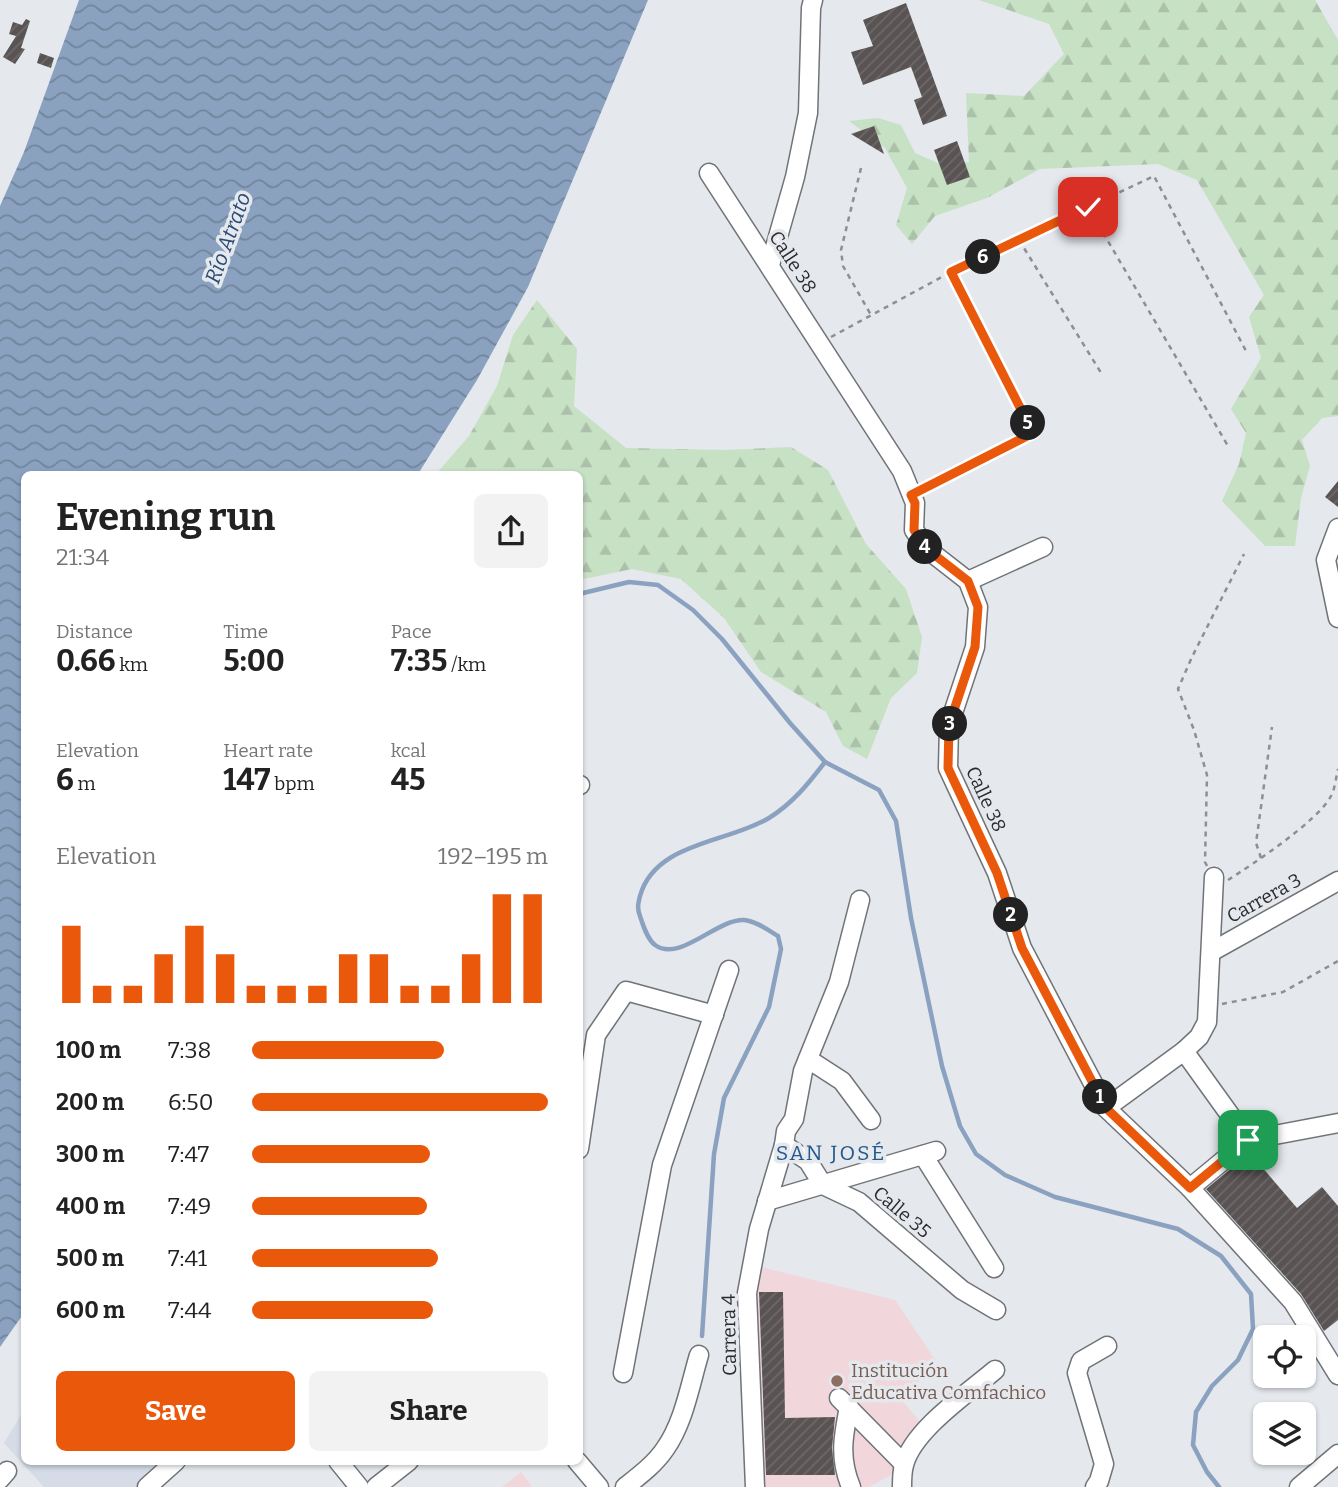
<!DOCTYPE html>
<html lang="en">
<head>
<meta charset="utf-8">
<style>
	body { margin:0; font-family:Bitter,serif; background:#f2f2f2; color:#222; height:100vh; display:flex; flex-direction:column; font-size:26px; white-space:nowrap }
	* { box-sizing:border-box; margin:0 }
	p { font-size:23px; color:#767676 }
	.icon { flex:none; width:38px; height:38px; fill:none; stroke:currentColor; stroke-width:2; stroke-linecap:round; stroke-linejoin:round }
	.map { position:relative; flex:1; overflow:hidden }
	.details { position:absolute; left:21px; top:471px; width:562px; height:994px; display:flex; flex-direction:column; background:#fff; border-radius:10px; box-shadow:0 2px 5px #0004 }
	.details>* { flex:none }
	.fabs { position:absolute; left:1253px; top:1325px; display:grid; gap:14px }
	.fabs a { display:grid; place-items:center; width:63px; height:63px; border-radius:10px; background:#fff; box-shadow:0 2px 5px #0004; font-size:35px }
	.pin { position:absolute; display:grid; place-items:center; width:60px; height:60px; color:#fff; margin:-30px; border-radius:14px; box-shadow:0 4px 10px #0006 }
	.km { position:absolute; width:35px; height:35px; margin:-18px; border-radius:50%; background:#222; color:#fff; font-size:19px; line-height:35px; text-align:center }
	.round { display:grid; place-items:center; flex:none; width:74px; height:74px; border-radius:10px; background:#f2f2f2 }
	.summary { display:flex; align-items:center; justify-content:space-between; height:119px; padding:0 35px }
	h1 { font-size:38px; font-weight:700; line-height:52px }
	.metrics { display:grid; grid-template-columns:repeat(3,1fr); gap:10px; height:119px; padding:7px 35px }
	.metrics div { display:grid; align-content:center }
	.metrics b { font-size:30px; font-weight:700 }
	.metrics small { font-size:19px; font-weight:400 }
	.metrics p { font-size:19px }
	.chart { height:196px; padding:14px 35px }
	.chart p { display:flex; justify-content:space-between }
	.chart svg { width:100%; height:126px; margin-top:7px; stroke:#ea580c; stroke-width:6 }
	.button { display:flex; gap:14px; margin-top:auto; padding:14px 35px }
	.button a { flex:1; height:80px; border-radius:10px; background:#ea580c; color:#fff; font-size:28px; font-weight:700; line-height:80px; text-align:center }
	.button a+a { background:#f2f2f2; color:#222 }
	ul { padding:0 35px; list-style:none; font-size:23px }
	li { display:grid; grid-template-columns:112px 84px 1fr; align-items:center; height:52px }
	li i { height:18px; border-radius:9px; background:#ea580c }
	.map>svg:first-child { display:block }
	.built { fill:#d5dce7 }
	.education { fill:#f1d6dc }
	.forest { fill:url(#forest-firs) }
	.water { fill:url(#water-waves) }
	.lines { fill:none; stroke-linecap:round; stroke-linejoin:round }
	.stream { stroke:#8aa2c0; stroke-width:4.5 }
	.building { fill:url(#building-hatch) }
	.minor-casing { stroke:#707378; stroke-width:21 }
	.path { stroke:#8d8f92; stroke-width:2.5; stroke-dasharray:5 5; stroke-linecap:butt }
	.minor { stroke:#fff; stroke-width:18 }
	.route-casing { stroke:#fff; stroke-width:14 }
	.route { stroke:#ea580c; stroke-width:9 }
	.education-dot { fill:#8d6e63; stroke:#e5e8ed; stroke-width:2.5 }
	.labels { text-anchor:middle; dominant-baseline:central; stroke-width:7; stroke-linejoin:round; paint-order:stroke }
	.street-label { font-size:19px; fill:#2a2b2d; stroke:#e5e8ed }
	.education-label { font-size:19px; fill:#785e54; stroke:#e5e8ed; text-anchor:start }
	.water-label { font-size:21px; font-style:italic; fill:#284a74; stroke:#e5e8ed }
	.neighbourhood-label { font-size:21px; letter-spacing:2px; fill:#24598b; stroke:#e5e8ed }
</style>
</head>
<body>
<div class="map">
<svg width="1338" height="1487" viewBox="0 0 1338 1487">
	<defs>
		<pattern id="forest-firs" width="22" height="20" patternUnits="userSpaceOnUse" patternTransform="scale(1.75)"><rect width="22" height="20" fill="#c7e1c4"/><path d="M5 1l3.5 6h-7zM16 11l3.5 6h-7z" fill="#abc1a9"/></pattern>
		<pattern id="water-waves" width="16" height="10" patternUnits="userSpaceOnUse" patternTransform="scale(1.75)"><rect width="16" height="10" fill="#8aa2c0"/><path d="M0 5q4-4 8 0t8 0" fill="none" stroke="#71849c"/></pattern>
		<pattern id="building-hatch" width="6" height="6" patternUnits="userSpaceOnUse" patternTransform="scale(1.75)"><rect width="6" height="6" fill="#595453"/><path d="M-1 1l2-2M0 6l6-6M5 7l2-2" fill="none" stroke="#6d6969"/></pattern>
	</defs>
	<rect width="100%" height="100%" fill="#e5e8ed"/>
	<path class="built" d="M24,1410v51h142l-30,26h-92l-40,-44z"/>
	<g class="education">
		<path d="M761,1267l134,33 43,64 -38,34 20,24 -29,53 -22,12h-110l-6,-196z"/>
		<path d="M521,1472l11,15h-30z"/>
	</g>
	<g class="forest">
		<path d="M979,0h336l23,40v376l-16,2 -20,22 8,26 -9,32 -6,48h-30l-43,-45 17,-37 7,-31 -15,-24 30,-51 -12,-41 15,-22 -67,-115 -39,-16 -118,5 -53,29 -52,18 -23,28 -16,-19 11,-37 -22,-40 -36,-27 29,-3 23,7 14,28 30,13 24,-4 -3,-69 58,3 40,-42 -15,-30z"/>
		<path d="M537,300l40,49 -3,57 52,42 97,2 68,-3 37,23 38,74 40,45 16,48 -5,36 -26,25 -24,61 -24,-13 -17,-34 -65,-40 -37,-54 -43,-39 -49,-10 -53,11v-106h-143l33,-38 28,-50 16,-51z"/>
	</g>
	<path class="water" d="M79,0h569l-120,287 -51,93 -59,94h-394v839l-24,34v-1141l24,-54z"/>
	<g class="lines">
		<g class="stream">
			<path d="M579,594l50,-12 29,3 35,25 29,29 68,84 35,39 54,28 17,31 15,97 31,148 18,60 16,28 29,21 50,22 123,32 43,27 30,38 2,35 -15,31 -26,26 -16,26 -3,33 14,27 12,15"/>
			<path d="M702,1336l12,-182 10,-56 45,-91 12,-58 -3,-13c-10,-6 -22,-15 -34,-16 -28,-1 -64,43 -89,25 -8,-6 -12,-20 -15,-29 -3,-8 -2,-12 0,-20 15,-54 88,-53 129,-78 24,-15 39,-34 56,-56"/>
		</g>
	</g>
	<g class="building">
		<path d="M906,3l41,113 -24,9 -9,-25 8,-3 -11,-30 -48,18 -12,-33 22,-6 -10,-26z"/>
		<path d="M26,19l4,2 -9,27 4,1 -10,15 -12,-7 13,-21 -7,-2 4,-12 9,3z"/>
		<path d="M40,53l14,5 -3,10 -14,-5z"/>
		<path d="M874,126l10,28 -33,-20z"/>
		<path d="M957,141l13,36 -23,8 -13,-35z"/>
		<path d="M1338,481v26l-13,-10z"/>
		<path d="M1250,1153l47,55 25,-21 16,19v114l-14,11 -23,-37 -95,-105z"/>
		<path d="M759,1292h24l2,126 50,-1 -3,31 3,27h-69z"/>
	</g>
	<g class="lines">
		<defs>
			<g id="minor">
				<path d="M709,173l193,298 13,32 -1,27 13,19 41,32 10,26 -3,40 -26,78 -1,43 49,105 25,75 84,160 84,80 103,114 45,73"/>
				<path d="M770,265l25,-88 13,-64 3,-105 2,-8"/>
				<path d="M1338,528l-12,32 12,58"/>
				<path d="M968,581l75,-34"/>
				<path d="M579,785h1"/>
				<path d="M1211,952l127,-71"/>
				<path d="M1184,1051l15,-14 8,-15 7,-145"/>
				<path d="M808,1059l34,22 29,39"/>
				<path d="M1106,1108l78,-57 64,89"/>
				<path d="M784,1145l24,16 15,24 36,17 103,88 34,20"/>
				<path d="M579,1149l17,-114 30,-44 88,24"/>
				<path d="M923,1155l71,113"/>
				<path d="M1190,1188l58,-48 90,-17"/>
				<path d="M767,1201l169,-50"/>
				<path d="M623,1373l39,-208 67,-195"/>
				<path d="M839,1398l65,66"/>
				<path d="M849,1407c-6,30 -10,51 2,80"/>
				<path d="M338,1461l21,26"/>
				<path d="M577,1461l22,26"/>
				<path d="M0,1479l7,-8"/>
				<path d="M147,1487l29,-26"/>
				<path d="M376,1487l33,-26"/>
				<path d="M625,1487c14,-11 30,-23 40,-38 19,-27 25,-64 34,-94"/>
				<path d="M755,1487l-8,-194 12,-64 25,-84 2,-14 8,-12 9,-48 36,-89 21,-82"/>
				<path d="M902,1487c0,-7 0,-15 2,-22 9,-35 64,-72 91,-95"/>
				<path d="M1095,1487l4,-6 5,-17 -27,-91 4,-12 26,-15"/>
				<path d="M1299,1487l39,-33"/>
			</g>
		</defs>
		<use href="#minor" class="minor-casing"/>
		<g class="path">
			<path d="M861,168l-20,82 2,16 28,49"/>
			<path d="M1088,207l140,239"/>
			<path d="M1019,240l84,136"/>
			<path d="M831,337l120,-65"/>
			<path d="M923,488l110,-55 -82,-161 203,-96 92,175"/>
			<path d="M1261,858l-5,-15 16,-116"/>
			<path d="M1207,866l-2,-4 2,-87 -13,-45 -16,-41 14,-32 52,-103"/>
			<path d="M1228,880c25,-16 90,-59 103,-84 4,-7 5,-19 7,-27"/>
			<path d="M1222,1004l61,-12 55,-31"/>
		</g>
		<use href="#minor" class="minor"/>
	</g>
	<g class="lines">
		<defs>
			<path id="route" d="M1088,207l-137,65 82,161 -122,62 4,8 -1,27 13,19 41,32 10,26 -3,40 -26,78 -1,43 49,105 25,75 84,160 84,80 58,-48"/>
		</defs>
		<use href="#route" class="route-casing"/>
		<use href="#route" class="route"/>
	</g>
	<circle class="education-dot" cx="837" cy="1381" r="7"/>
	<g class="labels">
		<g class="street-label">
			<text transform="translate(793 262) rotate(57)">Calle 38</text>
			<text transform="translate(986 799) rotate(65)">Calle 38</text>
			<text transform="translate(1264 898) rotate(-29)">Carrera 3</text>
			<text transform="translate(902 1212) rotate(40)">Calle 35</text>
			<text transform="translate(729 1335) rotate(-91)">Carrera 4</text>
		</g>
		<g class="education-label">
			<text x="851" y="1370">Institución<tspan x="851" dy="22">Educativa Comfachico</tspan></text>
		</g>
		<g class="water-label">
			<text transform="translate(228 238) rotate(-70)">Río Atrato</text>
		</g>
		<g class="neighbourhood-label">
			<text x="831" y="1153">SAN JOSÉ</text>
		</g>
	</g>
</svg>
<div class="fabs">
<a><svg class="icon" aria-label="locate" viewBox="0 0 24 24"><circle cx="12" cy="12" r="6"/><path d="M12 2v4M12 18v4M2 12h4M18 12h4"/></svg></a>
<a><svg class="icon" aria-label="layers" viewBox="0 0 24 24"><path d="M12 4l9 5-9 5-9-5zM3 14l9 5 9-5"/></svg></a>
</div>
<div class="pin" style="left:1248px;top:1140px;background:#1e9e55"><svg class="icon" aria-label="arrive" viewBox="0 0 24 24"><path d="M6 21V4h12l-3 4 3 4H6"/></svg></div>
<div class="pin" style="left:1088px;top:207px;background:#d93025"><svg class="icon" aria-label="check" viewBox="0 0 24 24"><path d="M5 12l5 5 9-10"/></svg></div>
<b class="km" style="left:1100px;top:1097px">1</b>
<b class="km" style="left:1011px;top:915px">2</b>
<b class="km" style="left:950px;top:724px">3</b>
<b class="km" style="left:925px;top:547px">4</b>
<b class="km" style="left:1028px;top:423px">5</b>
<b class="km" style="left:983px;top:257px">6</b>
<section class="details">
<div class="summary"><div><h1>Evening run</h1><p>21:34</p></div><a class="round"><svg class="icon" aria-label="share" viewBox="0 0 24 24"><path d="M12 15V3M7 8l5-5 5 5M5 13v7h14v-7"/></svg></a></div>
<div class="metrics">
<div><p>Distance</p><b>0.66<small> km</small></b></div>
<div><p>Time</p><b>5:00</b></div>
<div><p>Pace</p><b>7:35<small> /km</small></b></div>
</div>
<div class="metrics">
<div><p>Elevation</p><b>6<small> m</small></b></div>
<div><p>Heart rate</p><b>147<small> bpm</small></b></div>
<div><p>kcal</p><b>45</b></div>
</div>
<div class="chart"><p><span>Elevation</span>192–195 m</p>
<svg viewBox="0 0 160 44" preserveAspectRatio="none"><path d="M5 44V17M15 44V38M25 44V38M35 44V27M45 44V17M55 44V27M65 44V38M75 44V38M85 44V38M95 44V27M105 44V27M115 44V38M125 44V38M135 44V27M145 44V6M155 44V6"/></svg>
</div>
<ul>
<li><b>100 m</b>7:38<i style="width:65%"></i></li>
<li><b>200 m</b>6:50<i style="width:100%"></i></li>
<li><b>300 m</b>7:47<i style="width:60%"></i></li>
<li><b>400 m</b>7:49<i style="width:59%"></i></li>
<li><b>500 m</b>7:41<i style="width:63%"></i></li>
<li><b>600 m</b>7:44<i style="width:61%"></i></li>
</ul>
<div class="button"><a>Save</a><a>Share</a></div>
</section>
</div>
</body>
</html>
